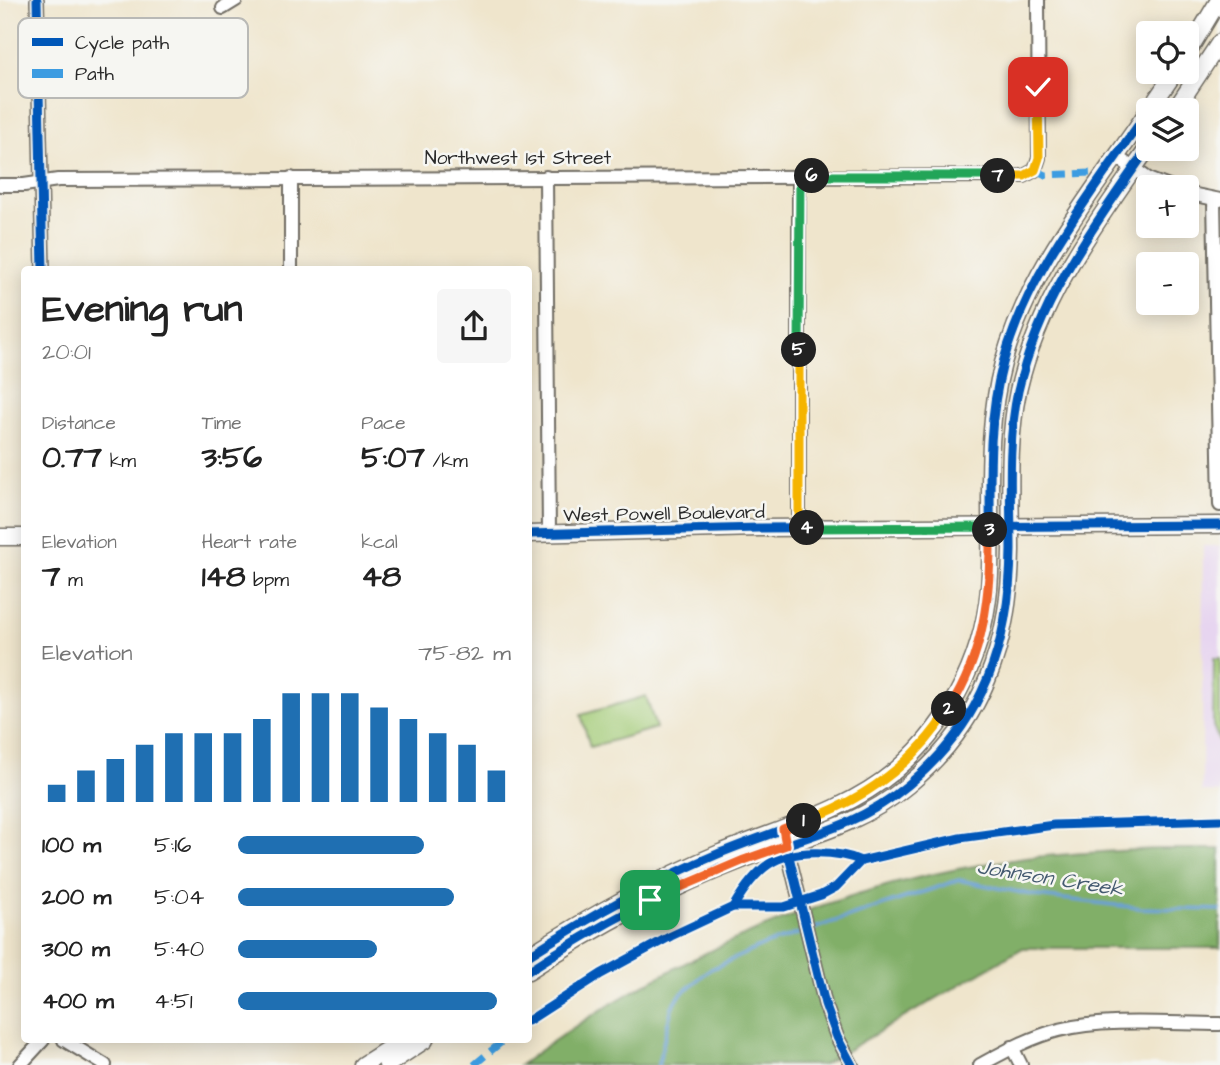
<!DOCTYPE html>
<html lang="en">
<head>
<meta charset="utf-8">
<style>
	body { margin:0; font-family:"Architects Daughter",sans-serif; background:#f6f6f6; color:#222; height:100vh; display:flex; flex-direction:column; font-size:26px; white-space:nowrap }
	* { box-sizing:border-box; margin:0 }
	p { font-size:23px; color:#767676 }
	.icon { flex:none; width:38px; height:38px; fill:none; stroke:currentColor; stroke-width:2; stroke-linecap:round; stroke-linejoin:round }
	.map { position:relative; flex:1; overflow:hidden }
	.side { position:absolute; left:21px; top:266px; width:511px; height:777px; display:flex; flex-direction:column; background:#fff; border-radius:7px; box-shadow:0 4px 18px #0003 }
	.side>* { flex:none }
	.buttons { position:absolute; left:1136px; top:21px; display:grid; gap:14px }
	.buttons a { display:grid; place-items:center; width:63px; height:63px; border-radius:7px; background:#fff; box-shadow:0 4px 18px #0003; font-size:35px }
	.pin { position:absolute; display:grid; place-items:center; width:60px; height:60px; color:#fff; margin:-30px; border-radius:14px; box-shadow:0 4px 10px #0006 }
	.km { position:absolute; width:35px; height:35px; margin:-18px; border-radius:50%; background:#222; color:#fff; font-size:19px; line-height:35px; text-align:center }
	.round { display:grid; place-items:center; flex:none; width:74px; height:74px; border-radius:7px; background:#f6f6f6 }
	.head { display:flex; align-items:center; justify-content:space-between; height:119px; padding:0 21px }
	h1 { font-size:38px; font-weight:700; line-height:52px }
	.figures { display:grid; grid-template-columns:repeat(3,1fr); gap:10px; height:119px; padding:7px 21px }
	.figures div { display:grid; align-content:center }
	.figures b { font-size:30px; font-weight:700 }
	.figures small { font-size:19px; font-weight:400 }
	.figures p { font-size:19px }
	.chart { height:196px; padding:14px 21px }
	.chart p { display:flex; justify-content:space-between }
	.chart svg { width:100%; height:126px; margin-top:7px; stroke:#1f6fb2; stroke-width:6 }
	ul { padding:0 21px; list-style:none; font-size:23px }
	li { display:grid; grid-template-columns:112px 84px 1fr; align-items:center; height:52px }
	li i { height:18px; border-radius:9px; background:#1f6fb2 }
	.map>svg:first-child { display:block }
	.built { fill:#e6d3f0 }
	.green { fill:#a2cb76; stroke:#667b50; stroke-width:2 }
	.forest { fill:#81af67; stroke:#566d49; stroke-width:2 }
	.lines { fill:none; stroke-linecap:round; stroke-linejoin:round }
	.stream { stroke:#6aa0d7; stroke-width:3.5 }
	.minor-casing { stroke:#706c63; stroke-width:16 }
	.major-casing { stroke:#706c63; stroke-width:19 }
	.minor { stroke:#fff; stroke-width:12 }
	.major { stroke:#fff; stroke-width:16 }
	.quiet { stroke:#3d9ce1; stroke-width:7; stroke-dasharray:14 7; stroke-linecap:butt }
	.cycleway-casing { stroke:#f6f6f2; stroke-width:13 }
	.cycleway { stroke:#0057b8; stroke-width:9 }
	.split-1-casing { stroke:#fff; stroke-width:14 }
	.split-2-casing { stroke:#fff; stroke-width:14 }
	.split-3-casing { stroke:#fff; stroke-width:14 }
	.split-4-casing { stroke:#fff; stroke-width:14 }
	.split-5-casing { stroke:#fff; stroke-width:14 }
	.split-6-casing { stroke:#fff; stroke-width:14 }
	.split-7-casing { stroke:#fff; stroke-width:14 }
	.split-8-casing { stroke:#fff; stroke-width:14 }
	.split-1 { stroke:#f0652b; stroke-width:9 }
	.split-2 { stroke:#f5b400; stroke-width:9 }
	.split-3 { stroke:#f0652b; stroke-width:9 }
	.split-4 { stroke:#22a559; stroke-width:9 }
	.split-5 { stroke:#f5b400; stroke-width:9 }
	.split-6 { stroke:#22a559; stroke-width:9 }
	.split-7 { stroke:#22a559; stroke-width:9 }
	.split-8 { stroke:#f5b400; stroke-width:9 }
	.labels { text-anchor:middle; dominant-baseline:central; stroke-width:5; stroke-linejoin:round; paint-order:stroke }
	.street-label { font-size:19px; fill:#2b2b2b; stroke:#f6f6f2 }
	.water-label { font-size:21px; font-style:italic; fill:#445a70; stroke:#f6f6f2 }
	.key { fill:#f6f6f2; stroke:#b9b9b6; stroke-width:2 }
	.key-label { font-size:19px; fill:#2b2b2b }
</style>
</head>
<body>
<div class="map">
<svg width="1220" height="1065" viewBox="0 0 1220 1065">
	<rect width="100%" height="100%" fill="#f6f6f2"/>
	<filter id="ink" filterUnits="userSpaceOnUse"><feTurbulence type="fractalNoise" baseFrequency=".0143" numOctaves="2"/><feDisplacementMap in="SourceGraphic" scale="14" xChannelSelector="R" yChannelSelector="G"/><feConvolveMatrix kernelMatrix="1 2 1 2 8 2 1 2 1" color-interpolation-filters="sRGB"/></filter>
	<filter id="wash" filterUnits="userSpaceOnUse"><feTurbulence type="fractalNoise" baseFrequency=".00686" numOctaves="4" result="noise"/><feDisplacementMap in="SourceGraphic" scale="28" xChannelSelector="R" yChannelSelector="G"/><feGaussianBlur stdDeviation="1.57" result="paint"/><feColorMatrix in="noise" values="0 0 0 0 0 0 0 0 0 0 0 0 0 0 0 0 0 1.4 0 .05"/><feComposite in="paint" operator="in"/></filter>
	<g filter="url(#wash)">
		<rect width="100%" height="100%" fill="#efe5cc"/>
		<path class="built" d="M1203,546h17v247l-18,-1z"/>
		<g class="green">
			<path d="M1214,658h6v85l-7,-17z"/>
			<path d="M646,696l10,32 -66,19 -9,-32z"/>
		</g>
		<path class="forest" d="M1158,849h62v99h-197l-201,117h-302c148,-110 323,-184 506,-207 44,-5 88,-7 132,-9z"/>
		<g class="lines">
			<path class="stream" d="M658,1065l14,-58 9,-13 28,-24 55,-25 195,-65 79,16 102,12 80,2"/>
		</g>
	</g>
	<g filter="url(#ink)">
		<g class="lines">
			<defs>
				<g id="minor">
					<path d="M37,0l6,270"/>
					<path d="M223,8l13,-8"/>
					<path d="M1117,157l33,23 19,7"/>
					<path d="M546,177l3,357"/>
					<path d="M291,178v92"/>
					<path d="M0,185h24l34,-5 966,-4 11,-6 4,-12 -1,-158"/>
					<path d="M1186,193l34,7"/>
					<path d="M1214,200l6,305"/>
					<path d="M799,528v-352"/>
					<path d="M784,836l41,168 12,33 15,28"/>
					<path d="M64,1040l41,25"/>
					<path d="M1012,1047l9,18"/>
					<path d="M20,1065l23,-25"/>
					<path d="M980,1065c26,-14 51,-28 79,-35 47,-12 112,-6 161,-6"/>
				</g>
				<g id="major">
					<path d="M1186,55l33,-55"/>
					<path d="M1149,110l26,-38"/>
					<path d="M1175,110l45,-68"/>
					<path d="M528,534l231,-6 461,-3"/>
					<path d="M0,537h24"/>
					<path d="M528,956c61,-39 125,-75 192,-103 60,-25 125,-40 176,-83 57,-49 91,-120 94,-196 2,-71 -6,-140 13,-211 26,-95 91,-172 145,-252"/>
					<path d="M528,971c69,-45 140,-83 216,-112 60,-22 114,-32 164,-74 75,-62 102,-141 103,-235 0,-53 -4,-107 7,-159 21,-92 77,-167 130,-243"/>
					<path d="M363,1065l39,-25"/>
					<path d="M387,1065l38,-25"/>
				</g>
			</defs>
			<use href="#minor" class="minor-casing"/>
			<use href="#major" class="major-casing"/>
			<use href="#minor" class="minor"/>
			<use href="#major" class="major"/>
			<g class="quiet">
				<path d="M1035,170l11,5 46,-2"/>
				<path d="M474,1065l30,-25"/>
			</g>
			<defs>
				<g id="cycleway">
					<path d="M37,0l6,270"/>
					<path d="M528,534l231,-6 461,-3"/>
					<path d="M784,836l41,168 12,33 15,28"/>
					<path d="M733,907c9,-15 21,-33 36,-43 22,-15 69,-14 92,-3"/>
					<path d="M528,956c61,-39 125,-75 192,-103 60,-25 125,-40 176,-83 57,-49 91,-120 94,-196 2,-71 -6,-140 13,-211 26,-95 91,-172 145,-252"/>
					<path d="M528,971c69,-45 140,-83 216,-112 60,-22 114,-32 164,-74 75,-62 102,-141 103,-235 0,-53 -4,-107 7,-159 21,-92 77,-167 130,-243"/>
					<path d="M528,1021l73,-47 70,-38 62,-29h51l37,-12 15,-8 25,-26 99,-23 94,-13 166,-5"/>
				</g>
			</defs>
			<use href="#cycleway" class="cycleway-casing"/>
			<use href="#cycleway" class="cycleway"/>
		</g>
	</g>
	<g class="lines" filter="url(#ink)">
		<defs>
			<path id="split-1" d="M650,900l94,-40 42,-15 -3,-16 21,-8"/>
			<path id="split-2" d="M804,821c60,-21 111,-58 145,-112"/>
			<path id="split-3" d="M949,709c35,-54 42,-116 41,-179"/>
			<path id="split-4" d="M807,528l182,-1 1,3"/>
			<path id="split-5" d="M799,350v178h8"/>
			<path id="split-6" d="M799,350l1,-174h12"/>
			<path id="split-7" d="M812,176h186"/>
			<path id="split-8" d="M998,176h26l11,-6 4,-12 -1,-71"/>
		</defs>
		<use href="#split-1" class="split-1-casing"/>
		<use href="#split-2" class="split-2-casing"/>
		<use href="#split-3" class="split-3-casing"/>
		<use href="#split-4" class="split-4-casing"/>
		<use href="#split-5" class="split-5-casing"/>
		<use href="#split-6" class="split-6-casing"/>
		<use href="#split-7" class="split-7-casing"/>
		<use href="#split-8" class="split-8-casing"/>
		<use href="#split-1" class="split-1"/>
		<use href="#split-2" class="split-2"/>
		<use href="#split-3" class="split-3"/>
		<use href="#split-4" class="split-4"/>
		<use href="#split-5" class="split-5"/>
		<use href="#split-6" class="split-6"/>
		<use href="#split-7" class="split-7"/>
		<use href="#split-8" class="split-8"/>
	</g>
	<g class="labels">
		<g class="street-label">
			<text x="518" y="158">Northwest 1st Street</text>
			<text transform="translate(664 514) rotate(-1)">West Powell Boulevard</text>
		</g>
		<g class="water-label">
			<text transform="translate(1050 878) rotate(9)">Johnson Creek</text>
		</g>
	</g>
	<rect x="18" y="18" width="230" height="80" rx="10" class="key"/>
	<rect x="32" y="38" width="31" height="8" fill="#0057b8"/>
	<rect x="32" y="69" width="31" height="9" fill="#3d9ce1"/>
	<g class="key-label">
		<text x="75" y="49">Cycle path</text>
		<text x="75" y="80">Path</text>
	</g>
</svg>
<div class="buttons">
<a><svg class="icon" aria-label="locate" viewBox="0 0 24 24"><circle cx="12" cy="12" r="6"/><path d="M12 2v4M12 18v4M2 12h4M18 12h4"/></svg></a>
<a><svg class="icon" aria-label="layers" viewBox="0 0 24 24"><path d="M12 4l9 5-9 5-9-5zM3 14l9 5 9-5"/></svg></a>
<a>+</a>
<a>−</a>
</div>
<div class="pin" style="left:650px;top:900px;background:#1e9e55"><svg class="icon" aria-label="arrive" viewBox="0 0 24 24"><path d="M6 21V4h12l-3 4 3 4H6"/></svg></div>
<div class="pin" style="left:1038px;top:87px;background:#d93025"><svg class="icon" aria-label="check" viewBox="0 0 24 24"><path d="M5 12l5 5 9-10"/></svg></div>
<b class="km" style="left:804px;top:821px">1</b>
<b class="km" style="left:949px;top:709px">2</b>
<b class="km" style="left:990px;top:530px">3</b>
<b class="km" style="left:807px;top:528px">4</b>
<b class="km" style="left:799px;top:350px">5</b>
<b class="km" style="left:812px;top:176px">6</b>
<b class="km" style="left:998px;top:176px">7</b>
<section class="side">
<div class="head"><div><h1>Evening run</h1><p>20:01</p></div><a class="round"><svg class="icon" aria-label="share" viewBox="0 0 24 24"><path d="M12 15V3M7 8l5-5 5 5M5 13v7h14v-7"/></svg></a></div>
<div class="figures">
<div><p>Distance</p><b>0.77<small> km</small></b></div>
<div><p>Time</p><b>3:56</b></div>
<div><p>Pace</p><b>5:07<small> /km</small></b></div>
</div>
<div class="figures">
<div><p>Elevation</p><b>7<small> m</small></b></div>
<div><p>Heart rate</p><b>148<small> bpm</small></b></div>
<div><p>kcal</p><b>48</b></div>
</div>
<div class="chart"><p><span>Elevation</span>75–82 m</p>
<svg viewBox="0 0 160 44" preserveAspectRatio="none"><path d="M5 44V38M15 44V33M25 44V29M35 44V24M45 44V20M55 44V20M65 44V20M75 44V15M85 44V6M95 44V6M105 44V6M115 44V11M125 44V15M135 44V20M145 44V24M155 44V33"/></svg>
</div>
<ul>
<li><b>100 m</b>5:16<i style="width:68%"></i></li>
<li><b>200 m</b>5:04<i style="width:79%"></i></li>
<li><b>300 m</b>5:40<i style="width:51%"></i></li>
<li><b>400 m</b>4:51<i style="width:95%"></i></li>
</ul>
</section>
</div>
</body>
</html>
